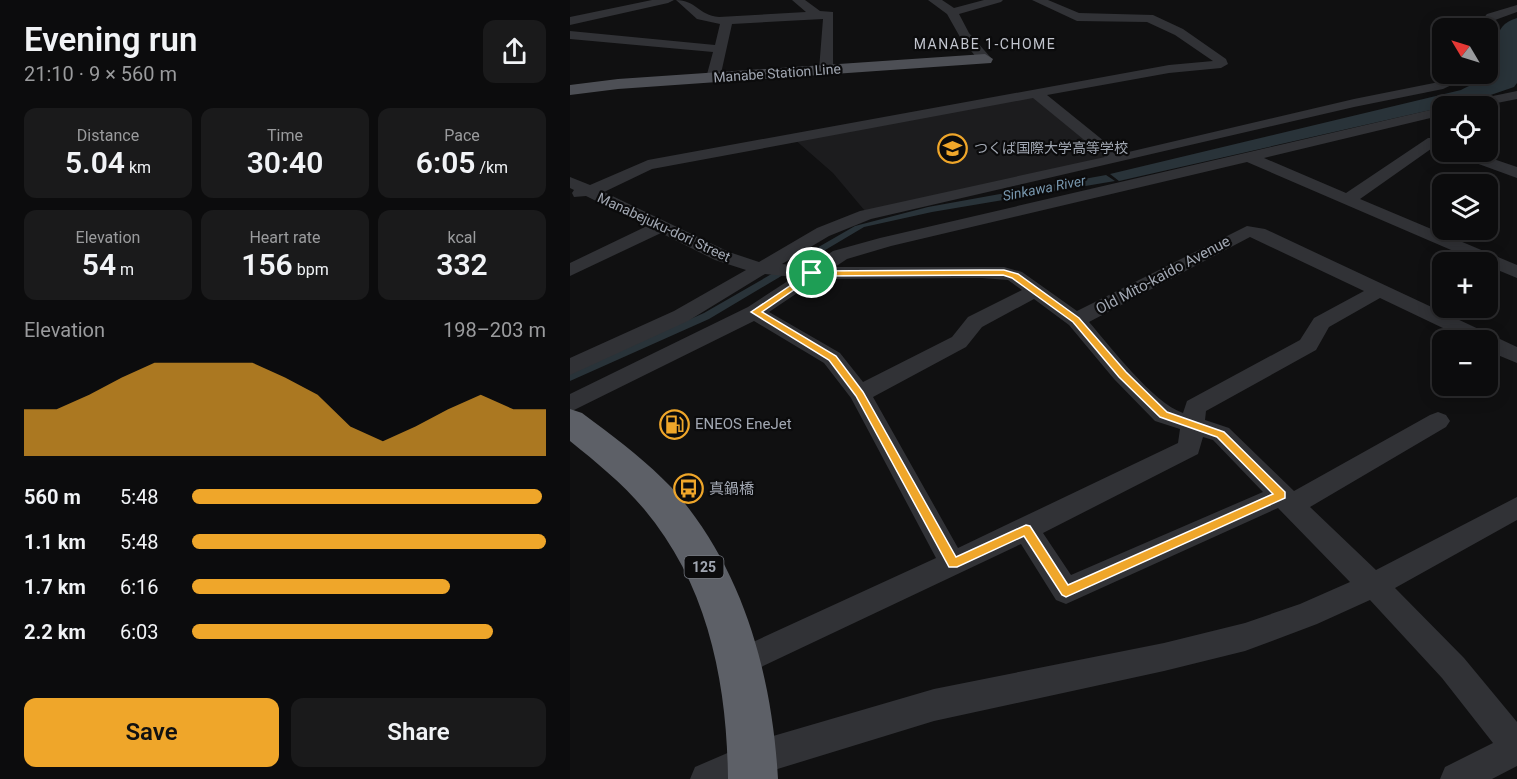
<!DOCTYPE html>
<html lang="en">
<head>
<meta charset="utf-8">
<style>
	body { margin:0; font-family:Roboto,"Noto Sans JP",sans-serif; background:#1a1a1b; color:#f1f3f6; height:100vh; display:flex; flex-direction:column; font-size:22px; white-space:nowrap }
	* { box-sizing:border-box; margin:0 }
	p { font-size:20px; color:#9a9b9d }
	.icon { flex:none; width:33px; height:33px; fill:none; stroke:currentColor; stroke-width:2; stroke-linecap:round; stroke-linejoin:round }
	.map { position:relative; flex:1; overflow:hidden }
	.drawer { display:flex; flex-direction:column; background:#0c0c0d; width:570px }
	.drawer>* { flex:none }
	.needle { width:39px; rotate:308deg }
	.buttons { position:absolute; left:862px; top:18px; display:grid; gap:12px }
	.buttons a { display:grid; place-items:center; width:66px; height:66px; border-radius:12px; background:#0c0c0d; box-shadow:0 3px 15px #0003,0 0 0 2px #2c2c2e; font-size:30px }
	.pin { position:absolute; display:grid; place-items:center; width:51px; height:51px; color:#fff; margin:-26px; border:3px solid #fff; border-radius:50%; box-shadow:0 2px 6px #0007 }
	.round { display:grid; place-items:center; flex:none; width:63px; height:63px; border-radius:12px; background:#1a1a1b }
	.overview { display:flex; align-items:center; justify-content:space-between; height:102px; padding:0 24px }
	h1 { font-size:33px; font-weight:600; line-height:45px }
	.stats { display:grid; grid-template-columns:repeat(3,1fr); gap:9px; height:102px; padding:6px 24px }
	.stats div { display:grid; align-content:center; border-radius:12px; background:#1a1a1b; text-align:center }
	.stats b { font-size:30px; font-weight:600 }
	.stats small { font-size:16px; font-weight:400 }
	.stats p { font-size:16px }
	.chart { height:168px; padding:12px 24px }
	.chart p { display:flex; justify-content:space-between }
	.chart svg { width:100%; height:108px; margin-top:6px; fill:#efa62a; opacity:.7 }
	.primary-button { display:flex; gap:12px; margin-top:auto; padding:12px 24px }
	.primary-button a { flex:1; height:69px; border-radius:12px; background:#efa62a; color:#111; font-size:24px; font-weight:600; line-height:69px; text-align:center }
	.primary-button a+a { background:#1a1a1b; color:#f1f3f6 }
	ul { padding:0 24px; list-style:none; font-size:20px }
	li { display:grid; grid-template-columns:96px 72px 1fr; align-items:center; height:45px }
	li i { height:15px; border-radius:8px; background:#efa62a }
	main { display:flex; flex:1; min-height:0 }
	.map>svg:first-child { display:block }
	.built { fill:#1c1c1e }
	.water { fill:#293339 }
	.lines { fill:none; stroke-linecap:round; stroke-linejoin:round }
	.minor { fill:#313236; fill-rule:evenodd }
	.major { fill:#4d4f55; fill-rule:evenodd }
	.highway { fill:#5d6067; fill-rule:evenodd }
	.route { fill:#efa62a; stroke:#fff; stroke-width:1.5; fill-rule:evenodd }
	.labels { text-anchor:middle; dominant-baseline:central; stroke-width:4.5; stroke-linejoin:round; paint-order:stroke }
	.far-neighbourhood-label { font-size:14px; letter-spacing:1.5px; fill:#c2c5ce; stroke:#0b0b0c }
	.far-street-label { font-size:14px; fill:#a1a7b2; stroke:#0b0b0c }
	.far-poi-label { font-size:14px; fill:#a1a7b2; stroke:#0b0b0c; text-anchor:start }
	.far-water-label { font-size:14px; font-style:italic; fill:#7796ad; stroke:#0b0b0c }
	.shield { fill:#0b0b0c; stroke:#747880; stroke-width:1.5 }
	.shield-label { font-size:14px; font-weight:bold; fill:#a1a7b2 }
	.street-label { font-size:15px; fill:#a1a7b2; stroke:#0b0b0c }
	.poi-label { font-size:15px; fill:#a1a7b2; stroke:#0b0b0c; text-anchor:start }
</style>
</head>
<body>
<main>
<section class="drawer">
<div class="overview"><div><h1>Evening run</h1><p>21:10 · 9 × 560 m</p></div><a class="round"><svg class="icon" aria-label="share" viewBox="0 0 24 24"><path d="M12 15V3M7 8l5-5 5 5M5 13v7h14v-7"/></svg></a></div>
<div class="stats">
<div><p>Distance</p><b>5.04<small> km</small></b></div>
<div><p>Time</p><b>30:40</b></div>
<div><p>Pace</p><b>6:05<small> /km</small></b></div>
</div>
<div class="stats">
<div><p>Elevation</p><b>54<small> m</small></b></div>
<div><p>Heart rate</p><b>156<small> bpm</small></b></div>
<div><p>kcal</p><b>332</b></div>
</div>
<div class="chart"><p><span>Elevation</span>198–203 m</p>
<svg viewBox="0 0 160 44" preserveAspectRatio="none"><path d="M0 44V25L10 25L20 19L30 12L40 6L50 6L60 6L70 6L80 12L90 19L100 32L110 38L120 32L130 25L140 19L150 25L160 25V44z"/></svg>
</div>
<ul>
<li><b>560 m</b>5:48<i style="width:99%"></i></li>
<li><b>1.1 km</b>5:48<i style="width:100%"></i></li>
<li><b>1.7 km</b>6:16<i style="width:73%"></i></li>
<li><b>2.2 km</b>6:03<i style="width:85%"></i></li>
</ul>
<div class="primary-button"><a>Save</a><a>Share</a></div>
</section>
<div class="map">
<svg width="947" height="779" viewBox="0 0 947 779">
	<rect width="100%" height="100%" fill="#101011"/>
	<path class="built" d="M466,93l79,65 -250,53 -32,-38 -40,-35z"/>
	<g class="water">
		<path d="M947,18v65l-3,4 -35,12 -360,82 -9,-7 351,-84c8,-4 23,-11 27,-18 12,-22 1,-46 29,-54z"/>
		<path d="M536,175l9,6 -183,31 -68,15 -155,92 -139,62v-9l134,-59 151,-87 73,-19z"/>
	</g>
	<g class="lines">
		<g class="minor">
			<path d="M82,0h22l-6,3 -98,22v-8z"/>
			<path d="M106,0c20,0 22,15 43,17l87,-5 -14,-12h13l15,11 13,1v58l-7,4 -7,-4 4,-51 -91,5 -12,54 -7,4 -7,-4 7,-26 -143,-13v-8l145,14 5,-21 -23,-5z"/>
			<path d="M358,0h14l12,8 30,-8h19l-2,2 -42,12 10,19 23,26 -2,3h-10l-20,-25 -13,-23z"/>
			<path d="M462,0h16l31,13 74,2 30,14 43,30 2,5 -7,4 -52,5 -122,22 73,59 234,-55 85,-17 19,-8h17l-32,15 -89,18 -483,112 -42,17 -47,28 27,3 24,-16 47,-13 563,-131v8l-179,43 82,35 82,-55h10l3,3 -3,3 -78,55 157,66v13l-29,-12v-4h-9l-232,-100 -356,84 -44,13 -12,8h169l18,5 55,39 170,-85 18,3 252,118v16l-29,-12v-11h-20l-88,-42 -51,29 -13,23 -110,61 -1,9 24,8 65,63 136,-76 8,-3 8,3 4,6 -4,6 -136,80 66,63 141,-73v23l-122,68 69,70 53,64v44l-25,13h-52l5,-12 48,-24 -51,-65 -72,-78 -53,24 -72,27 -81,20 -230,50 -189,58h-55l5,-12 58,-25 181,-53 230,-46 81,-20 55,-19 50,-22 -72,-74 -212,96 -10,-4 -35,-56 -281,133 -11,-4 -4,-10 4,-10 207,-95 -85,-160 -27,-35 -70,-42 -184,91v-18l178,-87 46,-30 -29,-3 -77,47 -118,54v-17l104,-47 72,-41 -31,-10 -54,-27 -91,43v-13l77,-37 -61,-30 -12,1 -2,-4 2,-3 -4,-2v-11l20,8 58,-25 521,-95 44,-4 -38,-26 -28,-13 -70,-1zM463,98l72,59 -245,54 -43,17 -58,34 -30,-10 -125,-60 48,-23zM680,237l114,54 -50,27 -14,22 -113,61 -4,12c-30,-10 -73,-67 -94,-91zM412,278l26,2 14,10 -54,27 -16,20 -89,45 -23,-29 -71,-41 49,-33zM464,299l35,26 45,54 41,42 25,8 -2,14 -220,105 -85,-151 93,-50 16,-20zM633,437l10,3 50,52 -192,83 -28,-42 155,-79z"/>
			<path d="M947,5v7l-22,8 -8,8h-12l12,-14z"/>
			<path d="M947,91v8l-35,7h-25l2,-3z"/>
			<path d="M882,152h21l44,15v11l-63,-23z"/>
		</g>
		<path class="major" d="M415,54l8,5 -2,4 -373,26 -48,6v-10l48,-6z"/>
		<path class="highway" d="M0,409l12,4 12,9c27,20 54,41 77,65 72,80 101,187 107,292h-50c-1,-97 -20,-194 -84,-270 -22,-26 -48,-47 -74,-68z"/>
	</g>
	<path class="route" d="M412,270h22l14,4 61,44 47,54 41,40 57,20 61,60v6l-219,99 -4,-2 -38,-59 -67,31h-8l-93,-171 -27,-36 -78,-48 61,-41zM433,275l9,3 61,44 46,55 41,40 57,20 56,57 -205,91 -38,-59 -4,-1 -70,32 -93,-165 -27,-36 -74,-44 52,-36z"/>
	<defs>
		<symbol id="school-ring" viewBox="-11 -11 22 22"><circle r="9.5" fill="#0b0b0c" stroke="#efa62a" stroke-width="1.5"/><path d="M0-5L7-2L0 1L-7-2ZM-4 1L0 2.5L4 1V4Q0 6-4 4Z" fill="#efa62a"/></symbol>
		<symbol id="fuel-ring" viewBox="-11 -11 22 22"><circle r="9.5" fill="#0b0b0c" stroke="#efa62a" stroke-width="1.5"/><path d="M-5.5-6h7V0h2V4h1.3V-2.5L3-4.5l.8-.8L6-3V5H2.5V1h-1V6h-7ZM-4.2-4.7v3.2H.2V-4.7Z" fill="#efa62a"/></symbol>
		<symbol id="bus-ring" viewBox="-11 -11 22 22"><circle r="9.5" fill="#0b0b0c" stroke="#efa62a" stroke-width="1.5"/><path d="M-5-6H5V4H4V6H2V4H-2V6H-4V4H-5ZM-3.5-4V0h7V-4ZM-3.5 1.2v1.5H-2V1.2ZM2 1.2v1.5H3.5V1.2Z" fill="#efa62a"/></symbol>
	</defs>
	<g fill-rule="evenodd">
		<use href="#school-ring" x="366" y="132" width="33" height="33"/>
		<use href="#fuel-ring" x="88" y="408" width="33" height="33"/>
		<use href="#bus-ring" x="102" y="472" width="33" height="33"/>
	</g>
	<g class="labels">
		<g class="far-neighbourhood-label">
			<text x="415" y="44">MANABE 1-CHOME</text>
		</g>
		<g class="far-street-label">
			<text transform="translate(207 73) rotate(-4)">Manabe Station Line</text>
			<text transform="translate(94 227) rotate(25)">Manabejuku-dori Street</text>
		</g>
		<g class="far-poi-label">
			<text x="404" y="148">つくば国際大学高等学校</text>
		</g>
		<g class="far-water-label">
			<text transform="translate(474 188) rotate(-11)">Sinkawa River</text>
		</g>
		<rect class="shield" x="114.5" y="556" width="39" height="22" rx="4.5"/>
		<g class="shield-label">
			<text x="134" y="567">125</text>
		</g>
		<g class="street-label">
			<text transform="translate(593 275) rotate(-28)">Old Mito-kaido Avenue</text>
		</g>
		<g class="poi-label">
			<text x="125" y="424">ENEOS EneJet</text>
			<text x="139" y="489">真鍋橋</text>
		</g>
	</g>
</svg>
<div class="buttons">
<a><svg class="needle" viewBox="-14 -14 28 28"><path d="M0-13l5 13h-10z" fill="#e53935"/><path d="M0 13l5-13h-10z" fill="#9a9b9d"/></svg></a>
<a><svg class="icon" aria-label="locate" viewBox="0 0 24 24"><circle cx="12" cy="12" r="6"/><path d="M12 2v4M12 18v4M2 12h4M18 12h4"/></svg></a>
<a><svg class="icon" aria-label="layers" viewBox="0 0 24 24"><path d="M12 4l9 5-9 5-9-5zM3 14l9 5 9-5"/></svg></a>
<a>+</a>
<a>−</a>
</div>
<div class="pin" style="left:242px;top:273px;background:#1e9e55"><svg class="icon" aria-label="arrive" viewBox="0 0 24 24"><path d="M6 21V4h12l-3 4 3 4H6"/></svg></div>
</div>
</main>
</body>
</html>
